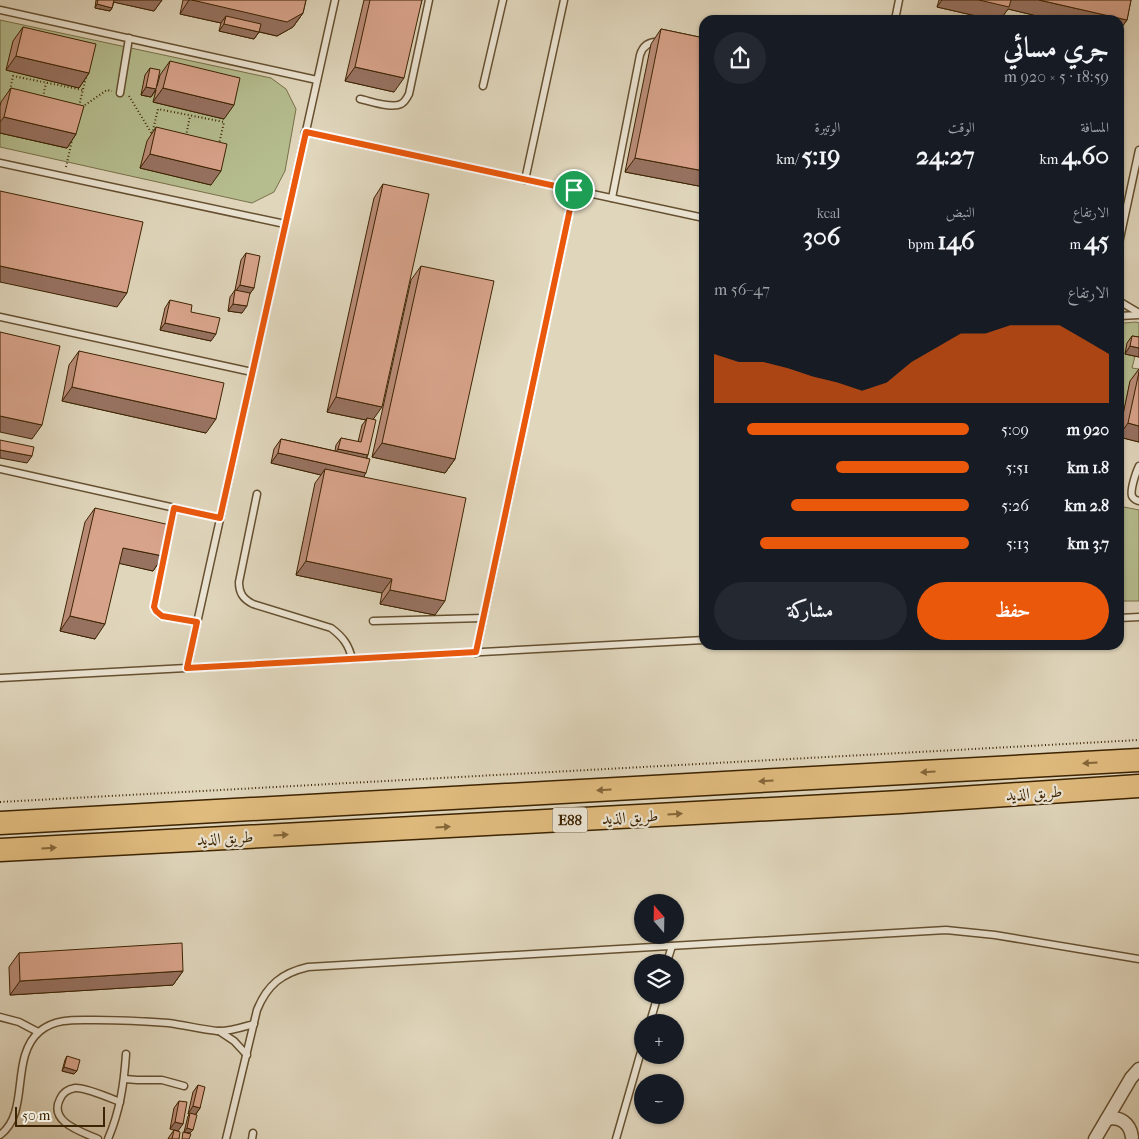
<!DOCTYPE html>
<html lang="ar">
<head>
<meta charset="utf-8">
<style>
	body { margin:0; font-family:"IM FELL French Canon",Amiri,serif; background:#242831; color:#f1f3f6; direction:rtl; height:100vh; display:flex; flex-direction:column; font-size:19px; white-space:nowrap }
	* { box-sizing:border-box; margin:0 }
	p { font-size:16px; color:#9ea1a6 }
	.icon { flex:none; width:28px; height:28px; fill:none; stroke:currentColor; stroke-width:2; stroke-linecap:round; stroke-linejoin:round }
	.map { position:relative; flex:1; overflow:hidden; direction:ltr }
	.side { position:absolute; left:699px; top:15px; width:425px; height:635px; display:flex; flex-direction:column; background:#171b24; border-radius:15px; box-shadow:0 1px 4px #0004; direction:rtl }
	.side>* { flex:none }
	.needle { width:32px; rotate:340deg }
	.controls { position:absolute; left:634px; top:894px; display:grid; gap:10px }
	.controls a { display:grid; place-items:center; width:50px; height:50px; border-radius:50%; background:#171b24; box-shadow:0 1px 4px #0004; font-size:25px }
	.scale { position:absolute; left:15px; bottom:12px; width:90px; box-sizing:border-box; padding-left:5px; border:2px solid #3c2301; border-top:0; font-size:14px; line-height:18px; white-space:nowrap; color:#3c2301; -webkit-text-stroke:4px #ebe4d3; paint-order:stroke }
	.pin { position:absolute; display:grid; place-items:center; width:42px; height:42px; color:#fff; margin:-21px; border:2px solid #fff; border-radius:50%; box-shadow:0 1px 5px #0007 }
	.round { display:grid; place-items:center; flex:none; width:52px; height:52px; border-radius:26px; background:#242831 }
	.head { display:flex; align-items:center; justify-content:space-between; height:85px; padding:0 15px }
	h1 { font-size:28px; font-weight:700; line-height:38px }
	.stats { display:grid; grid-template-columns:repeat(3,1fr); gap:8px; height:85px; padding:5px 15px }
	.stats div { display:grid; align-content:center }
	.stats b { font-size:25px; font-weight:700 }
	.stats small { font-size:14px; font-weight:400 }
	.stats p { font-size:14px }
	.chart { height:140px; padding:10px 15px }
	.chart p { display:flex; justify-content:space-between }
	.chart svg { width:100%; height:90px; margin-top:5px; fill:#ea580c; opacity:.7 }
	.action { display:flex; gap:10px; margin-top:auto; padding:10px 15px }
	.action a { flex:1; height:58px; border-radius:30px; background:#ea580c; color:#fff; font-size:20px; font-weight:700; line-height:58px; text-align:center }
	.action a+a { background:#242831; color:#f1f3f6 }
	ul { padding:0 15px; list-style:none; font-size:16px }
	li { display:grid; grid-template-columns:80px 60px 1fr; align-items:center; height:38px }
	li i { height:12px; border-radius:6px; background:#ea580c }
	.map>svg:first-child { display:block }
	.green { fill:#b5bd8f; stroke:#787048; fill-rule:evenodd }
	.lines { fill:none; stroke-linecap:round; stroke-linejoin:round }
	.lane-casing { stroke:#655030; stroke-width:9 }
	.street-casing { stroke:#655030; stroke-width:15 }
	.highway-casing { stroke:#3c2301; stroke-width:25 }
	.path { stroke:#3c2301; stroke-width:2; stroke-dasharray:1 2.5; stroke-linecap:butt }
	.lane { stroke:#ebe4d3; stroke-width:6 }
	.street { stroke:#ebe4d3; stroke-width:12 }
	.highway { stroke:#e0bb7e; stroke-width:22 }
	.wall { fill:#ba8c78; stroke:#3c2301 }
	.shaded-wall { fill:#977261; stroke:#3c2301 }
	.building { fill:#d8a38b; stroke:#3c2301 }
	.oneway { fill:#866739 }
	.route-casing { stroke:#fff; stroke-width:10 }
	.route { stroke:#ea580c; stroke-width:6 }
	.labels { text-anchor:middle; dominant-baseline:central; stroke-width:4.5; stroke-linejoin:round; paint-order:stroke }
	.shield { fill:#ebe4d3; stroke:#705d40; stroke-width:1 }
	.shield-label { font-size:15px; font-weight:bold; fill:#3c2301 }
	.street-label { font-size:16px; fill:#3c2301; stroke:#ebe4d3 }
</style>
</head>
<body>
<div class="map">
<svg width="1139" height="1139" viewBox="0 0 1139 1139">
	<rect width="100%" height="100%" fill="#e0d6bc"/>
	<filter id="stains"><feTurbulence type="fractalNoise" baseFrequency=".004" numOctaves="4"/><feColorMatrix values="0 0 0 0 .2 0 0 0 0 .09 0 0 0 0 .02 0 0 0 .5 -.17"/></filter>
	<radialGradient id="worn" r=".72"><stop offset=".6" stop-color="#630" stop-opacity="0"/><stop offset="1" stop-color="#630" stop-opacity=".3"/></radialGradient>
	<g class="green">
		<path d="M0,20l271,58 15,11 10,20 -11,62 -11,21 -22,11 -252,-56v-14l66,15 -66,-42zM160,75l64,44 -70,-17z"/>
		<path d="M1136,322l3,1v22l-14,8 10,3 -3,12 7,1 -9,13 -11,52v-109l5,-2z"/>
		<path d="M1119,506l20,4v91h-20z"/>
	</g>
	<g class="lines">
		<defs>
			<g id="lane">
				<path d="M0,10l317,70"/>
				<path d="M895,20l4,-20"/>
				<path d="M483,86l20,-86"/>
				<path d="M120,93l9,-55"/>
				<path d="M360,99c10,2 32,10 41,5 4,-2 6,-6 8,-10l20,-94"/>
				<path d="M305,132l399,86"/>
				<path d="M0,163l285,61"/>
				<path d="M525,180l39,-180"/>
				<path d="M612,198l28,-143c3,-10 10,-14 21,-13"/>
				<path d="M1119,243l20,-93"/>
				<path d="M1119,301l20,12"/>
				<path d="M1119,316l20,-1"/>
				<path d="M0,317l252,55"/>
				<path d="M1139,466c-3,6 -9,24 -7,30 2,4 4,4 7,5"/>
				<path d="M0,469l220,49"/>
				<path d="M257,494l-18,88c0,11 4,17 14,22l78,24c12,9 18,17 21,31"/>
				<path d="M174,508l-20,99 2,4 5,5 36,6"/>
				<path d="M1119,618l20,-1"/>
				<path d="M373,621l110,-3"/>
				<path d="M476,653l98,-463"/>
				<path d="M187,668l148,-668"/>
				<path d="M0,678l704,-38"/>
				<path d="M667,962l5,-16"/>
				<path d="M0,1017l19,5 19,10"/>
				<path d="M650,1022l8,-27"/>
				<path d="M219,1031l15,10 13,14"/>
				<path d="M125,1079l12,1h25l22,6"/>
				<path d="M0,1135c31,-23 9,-78 40,-104 16,-13 36,-11 55,-11 24,0 48,1 73,3 16,2 32,6 49,8 12,1 26,-4 37,-7"/>
				<path d="M98,1139c-16,-7 -50,-17 -38,-40 3,-7 9,-10 15,-11 10,-1 35,10 45,14"/>
				<path d="M108,1139c12,-28 16,-55 18,-85"/>
				<path d="M226,1139l31,-129c10,-25 25,-37 51,-43l638,-37 49,5 144,24"/>
				<path d="M252,1139l1,-6"/>
				<path d="M616,1139l26,-91"/>
			</g>
			<g id="street">
				<path d="M1107,1119c13,-3 23,4 25,18"/>
				<path d="M1095,1139l36,-61 8,-9"/>
			</g>
			<g id="highway">
				<path d="M0,823l1139,-63"/>
				<path d="M0,850l901,-48 238,-16"/>
			</g>
		</defs>
		<use href="#lane" class="lane-casing"/>
		<use href="#street" class="street-casing"/>
		<use href="#highway" class="highway-casing"/>
		<g class="path">
			<path d="M10,90l3,-14 70,14"/>
			<path d="M129,96l23,38"/>
			<path d="M43,97l3,-14"/>
			<path d="M79,106l7,-29"/>
			<path d="M82,107l25,-17 5,1"/>
			<path d="M152,134l6,-25 66,13 -5,22"/>
			<path d="M186,136l4,-20"/>
			<path d="M66,167l6,-27"/>
			<path d="M0,802l1139,-62"/>
		</g>
		<use href="#lane" class="lane"/>
		<use href="#street" class="street"/>
		<use href="#highway" class="highway"/>
	</g>
	<g class="wall">
		<path d="M96,0h66l-8,11 -40,-9 -2,6 -2,3 -15,-3z"/>
		<path d="M183,0h123l-3,13 -10,14 -16,9 -18,-4 -5,7 -35,-8 2,-8 -41,-9z"/>
		<path d="M364,0h58l-28,92 -49,-11z"/>
		<path d="M939,0h192l-4,20 -8,11v-11h-65l-46,-11 -8,11h-6l-57,-13z"/>
		<path d="M23,27l66,46 -10,15 -73,-18 7,-29z"/>
		<path d="M661,29l43,9v149l-79,-15 26,-128z"/>
		<path d="M170,61l54,58 -71,-17 3,-12 -5,7 -10,-2 4,-20 5,-7 7,18 3,-11z"/>
		<path d="M11,88l65,46 -9,14 -67,-15v-27l1,-4z"/>
		<path d="M156,127l55,58 -71,-17 7,-27z"/>
		<path d="M383,184l-10,235 -9,58 71,138 -55,-11 2,-11 -86,-18 19,-92 6,-8 -50,-12 3,-14 7,-10 54,12 1,-6 5,-7 17,4 4,-17 4,-5 -39,-8 47,-214z"/>
		<path d="M246,253l8,35 -4,5 -8,20 -14,-2 2,-14 5,-7 6,-30z"/>
		<path d="M421,266l34,193 -10,14 -73,-16 39,-177z"/>
		<path d="M170,300l41,41 -51,-11 5,-22z"/>
		<path d="M1132,336l7,1v20l-14,-3 2,-11z"/>
		<path d="M79,351l127,82 -144,-32 7,-36z"/>
		<path d="M1139,369v73l-20,-5v-3l11,-53z"/>
		<path d="M95,508l68,48 -10,15 -34,-8 -24,76 -35,-8 25,-109z"/>
		<path d="M19,953l164,18 -10,14 -163,10 -1,-28z"/>
		<path d="M67,1056l7,18 -12,-3 3,-11z"/>
		<path d="M198,1085l2,23 -4,6 -6,19 -6,-1 4,-16 2,-2h-2l5,-22z"/>
		<path d="M179,1101l4,23 -13,5 4,-21z"/>
		<path d="M174,1130l5,9h-11l1,-2z"/>
	</g>
	<g class="shaded-wall">
		<path d="M104,0h58l-8,11z"/>
		<path d="M189,0h3l111,13 -10,14 -16,9 -47,-11 29,7 -5,7 -35,-8 5,-7 2,-8 -5,7 -41,-9z"/>
		<path d="M942,0h97l88,20 -8,11v-11h-65l-46,-11 -8,11h-6l-57,-13z"/>
		<path d="M97,4l15,4 -2,3 -15,-3z"/>
		<path d="M16,56l73,17 -10,15 -73,-18z"/>
		<path d="M355,67l49,11 -10,14 -49,-11z"/>
		<path d="M146,87l10,2 -5,8 -10,-2z"/>
		<path d="M163,88l71,17 -10,14 -71,-17z"/>
		<path d="M4,117l72,17 -9,14 -67,-15v-11z"/>
		<path d="M150,154l71,17 -10,14 -71,-17z"/>
		<path d="M635,158l69,13v16l-79,-15z"/>
		<path d="M0,266l127,27 -10,14 -117,-25z"/>
		<path d="M240,285l14,3 -5,7 -14,-3z"/>
		<path d="M233,304l14,2 -5,7 -14,-2z"/>
		<path d="M165,323l51,11 -5,7 -51,-11z"/>
		<path d="M1130,346l9,2v9l-14,-3z"/>
		<path d="M72,387l144,32 -10,14 -144,-32z"/>
		<path d="M336,397l46,10 -10,14 -5,-3 -1,2 -39,-8z"/>
		<path d="M0,416l42,9 -10,14 -32,-7z"/>
		<path d="M1128,423l11,3v16l-20,-5v-1z"/>
		<path d="M382,443l73,16 -10,14 -73,-16z"/>
		<path d="M338,449l30,6 -5,8 -30,-7z"/>
		<path d="M0,450l32,6 -5,7 -27,-5z"/>
		<path d="M278,453l88,20 -7,11 -34,-15 -4,6 -50,-12z"/>
		<path d="M123,548l40,8 -10,15 -40,-9z"/>
		<path d="M306,561l86,18 -10,14 -86,-18z"/>
		<path d="M390,590l55,11 -10,14 -55,-11z"/>
		<path d="M70,616l35,8 -10,15 -35,-8z"/>
		<path d="M183,971l-10,14 -163,10 10,-14z"/>
		<path d="M64,1067l13,4 -3,3 -12,-3z"/>
		<path d="M193,1106l7,2 -5,7 -7,-1z"/>
		<path d="M175,1122l8,2 -5,7 -8,-2z"/>
		<path d="M187,1128l6,2 -3,3 -6,-1z"/>
	</g>
	<g class="building">
		<path d="M98,0h16l-2,8 -15,-4z"/>
		<path d="M192,0h114l-3,13 -16,9z"/>
		<path d="M370,0h52l-18,78 -49,-11z"/>
		<path d="M979,0h32l-2,7z"/>
		<path d="M1039,0h92l-4,20z"/>
		<path d="M226,16l35,8 -2,8 -35,-8z"/>
		<path d="M23,27l73,17 -7,29 -73,-17z"/>
		<path d="M661,29l43,9v133l-69,-13z"/>
		<path d="M170,61l70,17 -6,27 -71,-17z"/>
		<path d="M150,68l10,2 -4,19 -10,-2z"/>
		<path d="M11,88l73,18 -8,28 -72,-17z"/>
		<path d="M156,127l71,17 -6,27 -71,-17z"/>
		<path d="M383,184l46,10 -47,213 -46,-10z"/>
		<path d="M0,191l143,31 -16,71 -127,-27z"/>
		<path d="M246,253l14,3 -6,32 -14,-3z"/>
		<path d="M421,266l73,15 -39,178 -73,-16z"/>
		<path d="M235,290l15,3 -3,13 -14,-2z"/>
		<path d="M170,300l22,5 -1,7 29,6 -4,16 -51,-11z"/>
		<path d="M0,332l60,14 -18,79 -42,-9z"/>
		<path d="M1132,336l7,1v11l-9,-2z"/>
		<path d="M79,351l145,32 -8,36 -144,-32z"/>
		<path d="M1139,372v54l-11,-3z"/>
		<path d="M367,418l9,2 -8,35 -30,-6 3,-11 20,4z"/>
		<path d="M281,439l89,20 -4,14 -88,-20z"/>
		<path d="M0,440l34,7 -2,9 -32,-6z"/>
		<path d="M325,469l141,29 -21,103 -55,-11 2,-11 -86,-18z"/>
		<path d="M95,508l75,17 -7,31 -40,-8 -18,76 -35,-8z"/>
		<path d="M182,943l1,28 -163,10 -1,-28z"/>
		<path d="M67,1056l13,4 -3,11 -13,-4z"/>
		<path d="M198,1085l7,2 -5,21 -7,-2z"/>
		<path d="M179,1101l8,1 -4,22 -8,-2z"/>
		<path d="M190,1113l7,2 -4,15 -6,-2z"/>
		<path d="M174,1130l6,2 -1,7h-7z"/>
		<path d="M183,1132l8,2 -2,5h-7z"/>
	</g>
	<defs><path id="oneway-solid" d="M-6-.8H1V-3.2L6.5 0L1 3.2V.8H-6Z" transform="scale(1.25)"/></defs>
	<g class="oneway">
		<use href="#oneway-solid" transform="translate(1090 763) rotate(177)"/>
		<use href="#oneway-solid" transform="translate(928 772) rotate(177)"/>
		<use href="#oneway-solid" transform="translate(766 781) rotate(177)"/>
		<use href="#oneway-solid" transform="translate(604 790) rotate(177)"/>
		<use href="#oneway-solid" transform="translate(675 814) rotate(-3)"/>
		<use href="#oneway-solid" transform="translate(443 827) rotate(-3)"/>
		<use href="#oneway-solid" transform="translate(281 835) rotate(-3)"/>
		<use href="#oneway-solid" transform="translate(49 848) rotate(-3)"/>
	</g>
	<g class="lines">
		<defs>
			<path id="route" d="M306,132l268,58 -98,462 -289,16 10,-46 -35,-6 -6,-5 -2,-4 20,-99 46,10z"/>
		</defs>
		<use href="#route" class="route-casing"/>
		<use href="#route" class="route"/>
	</g>
	<g class="labels">
		<rect class="shield" x="552.5" y="807.5" width="35" height="25" rx="4"/>
		<g class="shield-label">
			<text x="570" y="820">E88</text>
		</g>
		<g class="street-label">
			<text transform="translate(1034 793) rotate(-4)">طريق الذيد</text>
			<text transform="translate(630 817) rotate(-3)">طريق الذيد</text>
			<text transform="translate(225 838) rotate(-3)">طريق الذيد</text>
		</g>
	</g>
	<rect width="100%" height="100%" filter="url(#stains)"/>
	<rect width="100%" height="100%" fill="url(#worn)"/>
</svg>
<div class="controls">
<a><svg class="needle" viewBox="-14 -14 28 28"><path d="M0-13l5 13h-10z" fill="#e53935"/><path d="M0 13l5-13h-10z" fill="#9ea1a6"/></svg></a>
<a><svg class="icon" aria-label="layers" viewBox="0 0 24 24"><path d="M12 4l9 5-9 5-9-5zM3 14l9 5 9-5"/></svg></a>
<a>+</a>
<a>−</a>
</div>
<div class="scale">50 m</div>
<div class="pin" style="left:574px;top:190px;background:#1e9e55"><svg class="icon" aria-label="arrive" viewBox="0 0 24 24"><path d="M6 21V4h12l-3 4 3 4H6"/></svg></div>
<section class="side">
<div class="head"><div><h1>جري مسائي</h1><p>18:59 · 5 × 920 m</p></div><a class="round"><svg class="icon" aria-label="share" viewBox="0 0 24 24"><path d="M12 15V3M7 8l5-5 5 5M5 13v7h14v-7"/></svg></a></div>
<div class="stats">
<div><p>المسافة</p><b>4.60<small> km</small></b></div>
<div><p>الوقت</p><b>24:27</b></div>
<div><p>الوتيرة</p><b>5:19<small> /km</small></b></div>
</div>
<div class="stats">
<div><p>الارتفاع</p><b>45<small> m</small></b></div>
<div><p>النبض</p><b>146<small> bpm</small></b></div>
<div><p>kcal</p><b>306</b></div>
</div>
<div class="chart"><p><span>الارتفاع</span>47–56 m</p>
<svg viewBox="0 0 160 44" preserveAspectRatio="none"><path d="M0 44V20L10 24L20 24L30 27L40 31L50 34L60 38L70 34L80 24L90 17L100 10L110 10L120 6L130 6L140 6L150 13L160 20V44z"/></svg>
</div>
<ul>
<li><b>920 m</b>5:09<i style="width:87%"></i></li>
<li><b>1.8 km</b>5:51<i style="width:52%"></i></li>
<li><b>2.8 km</b>5:26<i style="width:70%"></i></li>
<li><b>3.7 km</b>5:13<i style="width:82%"></i></li>
</ul>
<div class="action"><a>حفظ</a><a>مشاركة</a></div>
</section>
</div>
</body>
</html>
